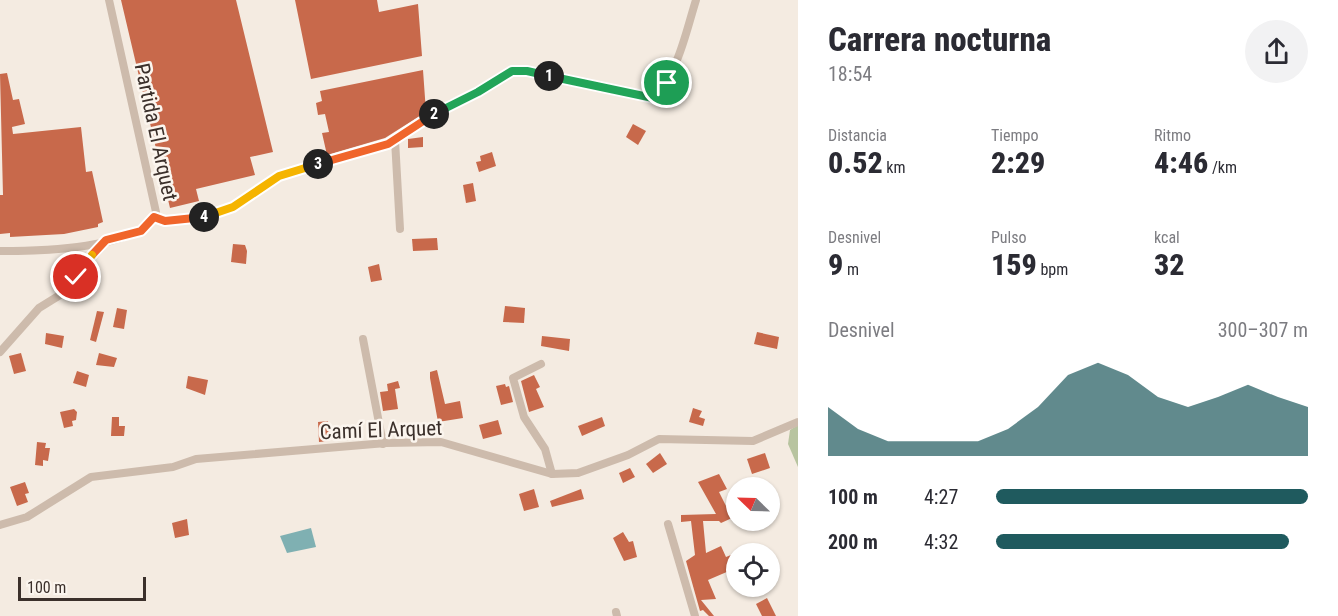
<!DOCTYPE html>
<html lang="es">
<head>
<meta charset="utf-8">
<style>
	body { margin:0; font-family:"Roboto Condensed",sans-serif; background:#f2f2f3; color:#2b2b33; height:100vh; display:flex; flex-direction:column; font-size:22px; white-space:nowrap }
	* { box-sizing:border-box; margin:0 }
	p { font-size:20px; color:#7c7c81 }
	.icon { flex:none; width:33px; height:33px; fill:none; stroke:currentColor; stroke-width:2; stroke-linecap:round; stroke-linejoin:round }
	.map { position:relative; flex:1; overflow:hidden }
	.details { display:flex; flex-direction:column; background:#fff; width:540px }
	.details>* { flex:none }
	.needle { width:39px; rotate:293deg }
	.tools { position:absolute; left:726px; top:477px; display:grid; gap:12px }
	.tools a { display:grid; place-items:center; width:54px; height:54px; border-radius:50%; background:#fff; box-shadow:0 2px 4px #0004; font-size:30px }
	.scale { position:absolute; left:18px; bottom:15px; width:128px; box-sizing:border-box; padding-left:6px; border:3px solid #3b302b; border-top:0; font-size:16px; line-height:21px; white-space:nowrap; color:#3b302b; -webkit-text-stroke:4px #fbf5ee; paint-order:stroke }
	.pin { position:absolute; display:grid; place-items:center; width:51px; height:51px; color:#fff; margin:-26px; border:3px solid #fff; border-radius:50%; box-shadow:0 2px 6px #0007 }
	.km { position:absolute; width:30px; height:30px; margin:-15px; border-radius:50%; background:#222; color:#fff; font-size:16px; line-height:30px; text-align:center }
	.round { display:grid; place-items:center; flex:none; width:63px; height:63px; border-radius:32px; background:#f2f2f3 }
	.head { display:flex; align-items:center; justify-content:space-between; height:102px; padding:0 30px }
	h1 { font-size:33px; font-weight:800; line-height:45px }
	.stats { display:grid; grid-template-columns:repeat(3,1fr); gap:9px; height:102px; padding:6px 30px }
	.stats div { display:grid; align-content:center }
	.stats b { font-size:30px; font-weight:800 }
	.stats small { font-size:16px; font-weight:400 }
	.stats p { font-size:16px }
	.chart { height:168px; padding:12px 30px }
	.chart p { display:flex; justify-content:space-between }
	.chart svg { width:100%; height:108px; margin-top:6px; fill:#1f5a5e; opacity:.7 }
	ul { padding:0 30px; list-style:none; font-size:20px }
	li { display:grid; grid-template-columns:96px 72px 1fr; align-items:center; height:45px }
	li i { height:15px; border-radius:8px; background:#1f5a5e }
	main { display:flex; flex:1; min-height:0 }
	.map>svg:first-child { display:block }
	.green { fill:#b8c4a0 }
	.water { fill:#7fb0b2 }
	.building { fill:#c8694b }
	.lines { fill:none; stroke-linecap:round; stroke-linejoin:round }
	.minor { stroke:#cdbbac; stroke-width:8 }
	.split-1-casing { stroke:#fff; stroke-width:12 }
	.split-2-casing { stroke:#fff; stroke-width:12 }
	.split-3-casing { stroke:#fff; stroke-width:12 }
	.split-4-casing { stroke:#fff; stroke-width:12 }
	.split-5-casing { stroke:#fff; stroke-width:12 }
	.split-6-casing { stroke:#fff; stroke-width:12 }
	.split-1 { stroke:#22a559; stroke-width:8 }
	.split-2 { stroke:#22a559; stroke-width:8 }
	.split-3 { stroke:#f0652b; stroke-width:8 }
	.split-4 { stroke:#f5b400; stroke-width:8 }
	.split-5 { stroke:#f0652b; stroke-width:8 }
	.split-6 { stroke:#f5b400; stroke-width:8 }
	.labels { text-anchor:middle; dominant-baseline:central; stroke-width:5; stroke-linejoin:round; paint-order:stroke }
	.street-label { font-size:21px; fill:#3b302b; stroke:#fbf5ee }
</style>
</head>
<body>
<main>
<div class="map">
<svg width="798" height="616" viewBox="0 0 798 616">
	<rect width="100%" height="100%" fill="#f4ebe1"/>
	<path class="green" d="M798,425v42l-10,-23 2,-14z"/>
	<path class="water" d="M311,528l5,19 -29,6 -7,-17z"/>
	<g class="building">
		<path d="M121,0h115l37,152 -23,5 5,18 -59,14 3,12 -29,7z"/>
		<path d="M295,0h82l2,12 39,-8 4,52 -111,23z"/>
		<path d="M423,70l3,42 -41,26 -58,17 -5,-22 7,-1 -4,-18 -7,1 -2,-12 6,-2 -2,-10z"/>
		<path d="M7,73l6,27 6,-1 6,25 -13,3 1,7 68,-7 5,45 6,-1 11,51 -5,2v3l-34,7 -54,3v-4l-10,1v-39h3l-3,-121z"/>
		<path d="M633,124l13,7 -8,14 -12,-8z"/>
		<path d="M423,137v10l-15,1v-9z"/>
		<path d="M492,152l4,14 -17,6 -3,-10 5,-1 -1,-5z"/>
		<path d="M473,183l3,18 -10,2 -3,-18z"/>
		<path d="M437,238l1,12 -25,1 -1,-12z"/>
		<path d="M233,244l12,1 2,6 -1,13 -15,-2z"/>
		<path d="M379,264l3,16 -11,2 -3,-15z"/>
		<path d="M505,306l20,2 -1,15 -21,-1z"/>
		<path d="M117,308l10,2 -3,19 -11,-2z"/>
		<path d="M97,311l7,1 -8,30 -6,-2z"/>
		<path d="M757,332l22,5 -2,12 -23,-5z"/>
		<path d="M46,333l18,3 -2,12 -17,-4z"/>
		<path d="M542,336l28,3 -1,12 -28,-5z"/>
		<path d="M21,353l5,18 -12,3 -5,-18z"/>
		<path d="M99,353l18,5 -3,9 -18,-2z"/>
		<path d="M437,370l8,34 15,-3 3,17 -25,4 -8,-44v-6z"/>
		<path d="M77,371l12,4 -3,12 -13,-4z"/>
		<path d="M534,375l6,12 -4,2 8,18 -15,5 -8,-31z"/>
		<path d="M188,376l20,4 -3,15 -19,-7z"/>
		<path d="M398,381l2,7 -5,1 3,20 -15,2 -3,-19 8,-1 -1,-7z"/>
		<path d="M505,384l1,3 3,-1 4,16 -12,3 -5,-19z"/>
		<path d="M693,408l9,3 -3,6 6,2 -2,7 -14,-4z"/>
		<path d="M74,409l3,3 -1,8 -4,1 1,5 -9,2 -4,-16z"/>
		<path d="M112,417h7v9h6l-1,10h-13z"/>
		<path d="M602,417l3,9 -23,10 -4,-10z"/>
		<path d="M498,420l4,14 -19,5 -4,-14z"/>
		<path d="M328,421l1,20 -10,1 -1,-20z"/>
		<path d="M37,442l9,1 -1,5h5l-2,13 -5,-1v6l-8,-1z"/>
		<path d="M660,453l7,11 -14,9 -7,-9z"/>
		<path d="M765,453l5,15 -18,6 -5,-15z"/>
		<path d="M630,468l5,9 -12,6 -4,-10z"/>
		<path d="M719,474l8,15 -8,3 13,26 -11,5 -2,-2h-16l3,32 15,-7 5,11 5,-2 5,13 -28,12 8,19 -15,1 13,16h-5l-6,-6 -3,1 -14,-50 9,-6 -4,-34 -10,1v-7l35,-1 -18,-32z"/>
		<path d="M25,482l4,11 -4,1 3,8 -11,4 -7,-19z"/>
		<path d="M534,489l5,18 -15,4 -5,-17z"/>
		<path d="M581,489l3,10 -32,8 -2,-6z"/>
		<path d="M187,519l2,16 -14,3 -3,-15z"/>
		<path d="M623,532l6,10 4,-1 4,16 -13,4 -11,-23z"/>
		<path d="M767,598l9,18h-14l-6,-12z"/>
	</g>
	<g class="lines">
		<g class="minor">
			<path d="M395,140l5,89"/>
			<path d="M154,217l11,4 50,-6 18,-8 46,-31 109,-32 62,-40 28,-12 33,-21h16l126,27c26,-27 32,-63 43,-98"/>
			<path d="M0,251c36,0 142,-1 156,-39l-47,-212"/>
			<path d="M363,339l20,105"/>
			<path d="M0,352l39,-44 21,-13 47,-54"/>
			<path d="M541,364l-28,14 11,39 21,32 7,25"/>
			<path d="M668,524l27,92"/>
			<path d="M0,525l27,-8 64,-40 82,-10 23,-8 190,-16 55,-1 111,32 26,-1 50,-18 31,-16 94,2 45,-19"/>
			<path d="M616,612l1,4"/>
		</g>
	</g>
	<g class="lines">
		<defs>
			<path id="split-1" d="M549,76l104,22 14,-15"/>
			<path id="split-2" d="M434,114l44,-22 34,-21h15l22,5"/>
			<path id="split-3" d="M318,164l70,-20 46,-30"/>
			<path id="split-4" d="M204,217l29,-10 46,-31 39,-12"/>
			<path id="split-5" d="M92,255l14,-15 35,-9 13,-14 11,4 39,-4"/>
			<path id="split-6" d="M76,277l16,-22"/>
		</defs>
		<use href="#split-1" class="split-1-casing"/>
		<use href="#split-2" class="split-2-casing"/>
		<use href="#split-3" class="split-3-casing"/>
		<use href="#split-4" class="split-4-casing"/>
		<use href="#split-5" class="split-5-casing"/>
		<use href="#split-6" class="split-6-casing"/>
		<use href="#split-1" class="split-1"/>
		<use href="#split-2" class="split-2"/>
		<use href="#split-3" class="split-3"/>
		<use href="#split-4" class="split-4"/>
		<use href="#split-5" class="split-5"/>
		<use href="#split-6" class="split-6"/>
	</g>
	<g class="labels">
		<g class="street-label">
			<text transform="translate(156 132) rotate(78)">Partida El Arquet</text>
			<text transform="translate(381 430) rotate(-2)">Camí El Arquet</text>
		</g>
	</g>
</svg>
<div class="tools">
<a><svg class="needle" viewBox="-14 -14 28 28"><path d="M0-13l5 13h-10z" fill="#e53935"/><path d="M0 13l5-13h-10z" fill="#7c7c81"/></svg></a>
<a><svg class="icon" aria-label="locate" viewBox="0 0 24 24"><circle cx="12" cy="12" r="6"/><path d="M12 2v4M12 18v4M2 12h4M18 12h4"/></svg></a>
</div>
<div class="scale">100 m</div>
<div class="pin" style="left:667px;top:83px;background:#1e9e55"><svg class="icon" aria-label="arrive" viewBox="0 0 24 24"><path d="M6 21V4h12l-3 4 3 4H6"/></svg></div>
<div class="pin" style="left:76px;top:277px;background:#d93025"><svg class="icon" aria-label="check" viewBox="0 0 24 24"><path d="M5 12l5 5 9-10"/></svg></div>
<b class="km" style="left:549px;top:76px">1</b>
<b class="km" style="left:434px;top:114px">2</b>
<b class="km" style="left:318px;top:164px">3</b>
<b class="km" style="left:204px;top:217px">4</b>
</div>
<section class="details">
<div class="head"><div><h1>Carrera nocturna</h1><p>18:54</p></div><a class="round"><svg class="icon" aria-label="share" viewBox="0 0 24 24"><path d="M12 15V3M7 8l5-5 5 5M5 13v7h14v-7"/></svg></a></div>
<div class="stats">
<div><p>Distancia</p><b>0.52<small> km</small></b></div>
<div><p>Tiempo</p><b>2:29</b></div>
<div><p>Ritmo</p><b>4:46<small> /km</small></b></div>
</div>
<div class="stats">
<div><p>Desnivel</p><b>9<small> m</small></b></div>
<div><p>Pulso</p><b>159<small> bpm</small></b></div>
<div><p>kcal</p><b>32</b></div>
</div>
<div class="chart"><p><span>Desnivel</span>300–307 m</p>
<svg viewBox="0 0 160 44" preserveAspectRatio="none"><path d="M0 44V24L10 33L20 38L30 38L40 38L50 38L60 33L70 24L80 11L90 6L100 11L110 20L120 24L130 20L140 15L150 20L160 24V44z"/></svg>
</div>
<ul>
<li><b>100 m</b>4:27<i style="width:100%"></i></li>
<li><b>200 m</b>4:32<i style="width:94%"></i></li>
</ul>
</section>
</main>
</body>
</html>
